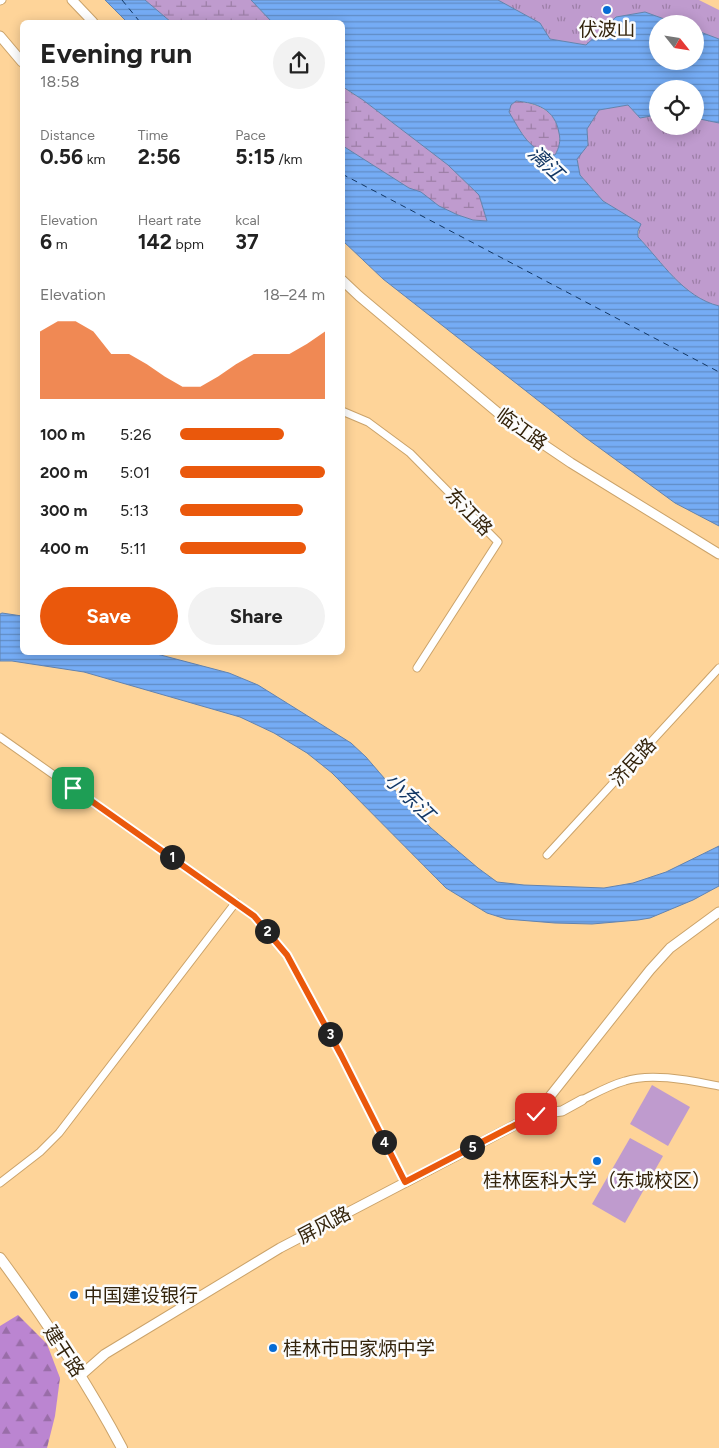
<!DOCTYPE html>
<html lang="en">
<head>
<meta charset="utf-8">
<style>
	body { margin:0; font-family:Figtree,"Noto Sans SC",sans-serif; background:#f2f2f2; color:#222; height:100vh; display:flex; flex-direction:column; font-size:19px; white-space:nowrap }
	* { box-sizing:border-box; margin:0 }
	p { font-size:16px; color:#767676 }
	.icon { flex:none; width:28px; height:28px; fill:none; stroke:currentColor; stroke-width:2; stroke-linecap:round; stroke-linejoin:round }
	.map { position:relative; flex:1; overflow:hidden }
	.details { position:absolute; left:20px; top:20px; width:325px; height:635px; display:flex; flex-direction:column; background:#fff; border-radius:8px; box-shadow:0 2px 12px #0003 }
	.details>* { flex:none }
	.needle { width:32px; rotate:120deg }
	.fabs { position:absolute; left:649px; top:15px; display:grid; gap:10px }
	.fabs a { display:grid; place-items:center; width:55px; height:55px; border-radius:50%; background:#fff; box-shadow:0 2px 12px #0003; font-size:25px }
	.pin { position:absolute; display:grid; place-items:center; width:42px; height:42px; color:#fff; margin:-21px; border-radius:10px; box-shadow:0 2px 8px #0006 }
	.km { position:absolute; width:25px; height:25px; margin:-12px; border-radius:50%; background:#222; color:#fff; font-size:14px; line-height:25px; text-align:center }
	.round { display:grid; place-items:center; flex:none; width:52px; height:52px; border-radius:26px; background:#f2f2f2 }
	.headline { display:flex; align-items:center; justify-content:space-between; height:85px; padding:0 20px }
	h1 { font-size:28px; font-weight:700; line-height:38px }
	.metrics { display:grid; grid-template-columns:repeat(3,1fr); gap:8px; height:85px; padding:5px 20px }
	.metrics div { display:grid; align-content:center }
	.metrics b { font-size:21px; font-weight:700 }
	.metrics small { font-size:14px; font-weight:400 }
	.metrics p { font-size:14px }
	.chart { height:140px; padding:10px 20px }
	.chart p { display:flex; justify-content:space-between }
	.chart svg { width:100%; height:90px; margin-top:5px; fill:#ea580c; opacity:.7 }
	.primary-button { display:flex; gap:10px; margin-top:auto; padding:10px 20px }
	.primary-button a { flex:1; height:58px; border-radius:30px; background:#ea580c; color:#fff; font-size:20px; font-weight:700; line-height:58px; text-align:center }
	.primary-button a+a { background:#f2f2f2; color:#222 }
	ul { padding:0 20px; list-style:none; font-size:16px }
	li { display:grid; grid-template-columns:80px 60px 1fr; align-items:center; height:38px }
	li i { height:12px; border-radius:6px; background:#ea580c }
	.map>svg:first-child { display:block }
	.forest { fill:url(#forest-firs) }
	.wetland { fill:url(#wetland-marsh) }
	.park { fill:url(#park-tufts) }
	.garden { fill:#bf9bce }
	.water { fill:url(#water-rules); stroke:#6283af; fill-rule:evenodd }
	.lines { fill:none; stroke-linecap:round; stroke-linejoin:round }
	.ferry { stroke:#123765; stroke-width:1; stroke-dasharray:6 5; stroke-linecap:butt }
	.minor-casing { stroke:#cba36a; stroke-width:9 }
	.tertiary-casing { stroke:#cba36a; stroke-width:11 }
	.secondary-casing { stroke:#cba36a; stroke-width:12 }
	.minor { stroke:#fff; stroke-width:7 }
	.tertiary { stroke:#fff; stroke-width:9 }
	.secondary { stroke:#fff; stroke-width:10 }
	.route-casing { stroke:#fff; stroke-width:10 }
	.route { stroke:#ea580c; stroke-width:6 }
	.poi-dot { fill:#076cd5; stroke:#fcfcfc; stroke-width:2 }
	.labels { text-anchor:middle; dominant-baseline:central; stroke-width:5; stroke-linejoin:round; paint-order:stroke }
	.poi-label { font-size:19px; fill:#34240c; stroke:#fcfcfc }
	.street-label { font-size:19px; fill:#34240c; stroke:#fcfcfc }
	.water-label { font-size:20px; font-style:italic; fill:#123765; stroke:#fcfcfc }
</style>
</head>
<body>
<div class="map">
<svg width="719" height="1448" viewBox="0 0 719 1448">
	<defs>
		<pattern id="forest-firs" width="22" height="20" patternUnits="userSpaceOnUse" patternTransform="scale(1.25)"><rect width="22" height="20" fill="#bb85d1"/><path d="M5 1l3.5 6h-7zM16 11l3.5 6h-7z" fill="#996da8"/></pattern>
		<pattern id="wetland-marsh" width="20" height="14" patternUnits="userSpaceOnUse" patternTransform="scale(1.25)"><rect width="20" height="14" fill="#bf9bce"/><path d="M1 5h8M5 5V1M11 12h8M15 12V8" fill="none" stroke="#9c7ea6"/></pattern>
		<pattern id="park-tufts" width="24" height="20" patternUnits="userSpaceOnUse" patternTransform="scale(1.25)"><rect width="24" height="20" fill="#bf9bce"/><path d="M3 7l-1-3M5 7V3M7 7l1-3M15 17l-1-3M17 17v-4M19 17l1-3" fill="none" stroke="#9c7ea6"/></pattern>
		<pattern id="water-rules" width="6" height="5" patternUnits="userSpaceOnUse" patternTransform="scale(1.25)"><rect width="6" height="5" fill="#75acf5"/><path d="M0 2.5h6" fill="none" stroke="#618cc5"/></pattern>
	</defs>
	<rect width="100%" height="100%" fill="#fed499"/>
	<path class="forest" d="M18,1315l29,29 13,34 -5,38 -8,32h-47v-122z"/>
	<g class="wetland">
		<path d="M145,0h106l21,22h-101z"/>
		<path d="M342,87l21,13 85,65 31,30 8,26 -14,-1 -15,-5 -19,-9 -18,-13 -12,-5 -66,-42z"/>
		<path d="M516,101c21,3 39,8 43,32 2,8 0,15 -4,22 -26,-4 -34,-22 -46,-43l2,-7z"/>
	</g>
	<g class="park">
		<path d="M498,0h201l20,10v29l-24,-9v-6h-17l-33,-12 -29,5 -30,28 -36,-6 -10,-16z"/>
		<path d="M628,105l12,13 17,-3 1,11h37v-8l24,5v183c-36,-9 -57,-44 -81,-69l2,-13 -37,-23 -23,-26 -3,-17 11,-13 -1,-16 12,-19z"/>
	</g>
	<g class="garden">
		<path d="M652,1085l38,22 -22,39 -38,-22z"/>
		<path d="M630,1138l33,18 -38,67 -33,-19z"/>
	</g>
	<g class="water">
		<path d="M105,0h40l26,22h-44z"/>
		<path d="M251,0h247l42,23 10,16 36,6 30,-28 29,-5 33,12h-20v37h37v-31l24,9v84l-24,-5v-29h-37l-1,26 -17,3 -12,-13 -29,5 -12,19 1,16 -11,14 3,16 23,26 38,23 -3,7v6c24,25 45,60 81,69v220l-44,-23 -89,-65 -203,-159 -40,-38v-95l66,42 12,4 18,14 19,9 15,5 14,1 -8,-26 -31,-30 -85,-65 -20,-13 -1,-65h-70zM516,101c21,2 39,8 43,32 2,8 0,15 -4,22 -26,-3 -34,-23 -46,-43l2,-7z"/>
		<path d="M2,613l20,3v36l131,1 76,20 29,12 93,58 15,14 25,29 40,42 47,40 19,14 27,3 80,3 29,-5 33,-11 53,-26v40l-26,14 -43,18 -12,2 -46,4 -37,-1 -49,-4 -19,-6 -41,-25 -114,-115 -25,-20 -33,-20 -34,-16 -156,-45 -72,-11h-12v-47z"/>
	</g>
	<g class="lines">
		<g class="ferry">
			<path d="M122,0l18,22"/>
			<path d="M342,174l377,198"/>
		</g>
		<defs>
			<g id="minor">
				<path d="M0,1l2,-1"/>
				<path d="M342,411l26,11 42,31 88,89 -81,126"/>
				<path d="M0,737l254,179 33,39 54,100 64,127"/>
				<path d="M547,855l172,-187"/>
				<path d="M582,1100c14,-7 28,-15 43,-19 27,-9 67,0 94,5"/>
				<path d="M0,1183l40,-31 19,-19 177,-231"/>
			</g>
			<g id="tertiary">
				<path d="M72,0l21,22"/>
				<path d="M0,36l22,26"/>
				<path d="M342,280l17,16 144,121 68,46 148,91"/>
				<path d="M536,1114l114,-144 20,-22 49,-36"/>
				<path d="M80,1376l25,-22 175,-106 256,-134 26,-3 20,-11"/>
			</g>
			<path id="secondary" d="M0,1258c45,61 87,124 122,190"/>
		</defs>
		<use href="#minor" class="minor-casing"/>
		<use href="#tertiary" class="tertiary-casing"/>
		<use href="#secondary" class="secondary-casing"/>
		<use href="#minor" class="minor"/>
		<use href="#tertiary" class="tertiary"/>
		<use href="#secondary" class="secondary"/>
	</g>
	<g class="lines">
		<defs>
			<path id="route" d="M73,788l181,128 33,39 54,100 64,127 131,-68"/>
		</defs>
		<use href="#route" class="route-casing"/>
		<use href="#route" class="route"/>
	</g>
	<g class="poi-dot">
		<circle cx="607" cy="10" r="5"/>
		<circle cx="597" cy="1161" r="5"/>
		<circle cx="74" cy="1295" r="5"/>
		<circle cx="273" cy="1348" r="5"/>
	</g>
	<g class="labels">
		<g class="poi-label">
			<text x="607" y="29">伏波山</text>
			<text x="597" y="1180">桂林医科大学（东城校区）</text>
			<text x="84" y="1295" text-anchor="start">中国建设银行</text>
			<text x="283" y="1348" text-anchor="start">桂林市田家炳中学</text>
		</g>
		<g class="street-label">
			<text transform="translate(522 429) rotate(36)">临江路</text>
			<text transform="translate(469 512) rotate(46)">东江路</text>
			<text transform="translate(633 762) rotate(-47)">济民路</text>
			<text transform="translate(324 1225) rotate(-28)">屏风路</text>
			<text transform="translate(64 1351) rotate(57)">建干路</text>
		</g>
		<g class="water-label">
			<text transform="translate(546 163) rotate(44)">漓江</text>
			<text transform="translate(410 797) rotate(44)">小东江</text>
		</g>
	</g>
</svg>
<div class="fabs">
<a><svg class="needle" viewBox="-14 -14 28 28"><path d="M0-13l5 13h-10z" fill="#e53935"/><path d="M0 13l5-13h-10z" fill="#767676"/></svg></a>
<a><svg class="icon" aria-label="locate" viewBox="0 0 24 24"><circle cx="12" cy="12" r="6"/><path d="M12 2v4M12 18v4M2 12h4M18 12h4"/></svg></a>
</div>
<div class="pin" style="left:73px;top:788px;background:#1e9e55"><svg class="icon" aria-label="arrive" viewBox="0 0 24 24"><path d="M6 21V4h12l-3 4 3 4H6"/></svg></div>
<div class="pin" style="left:536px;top:1114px;background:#d93025"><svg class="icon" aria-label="check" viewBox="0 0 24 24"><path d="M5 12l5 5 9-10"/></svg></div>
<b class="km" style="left:172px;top:857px">1</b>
<b class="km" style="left:267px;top:931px">2</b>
<b class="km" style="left:330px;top:1034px">3</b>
<b class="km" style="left:384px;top:1142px">4</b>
<b class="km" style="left:472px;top:1147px">5</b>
<section class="details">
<div class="headline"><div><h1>Evening run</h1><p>18:58</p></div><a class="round"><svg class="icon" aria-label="share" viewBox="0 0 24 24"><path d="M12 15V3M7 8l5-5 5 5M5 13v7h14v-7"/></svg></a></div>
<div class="metrics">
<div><p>Distance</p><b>0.56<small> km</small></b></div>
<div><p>Time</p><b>2:56</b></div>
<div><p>Pace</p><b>5:15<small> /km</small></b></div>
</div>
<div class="metrics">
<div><p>Elevation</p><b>6<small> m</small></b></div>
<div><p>Heart rate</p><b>142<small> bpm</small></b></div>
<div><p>kcal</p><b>37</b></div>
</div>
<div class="chart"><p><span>Elevation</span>18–24 m</p>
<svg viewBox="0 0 160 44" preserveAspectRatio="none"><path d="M0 44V11L10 6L20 6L30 11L40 22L50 22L60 27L70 33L80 38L90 38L100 33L110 27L120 22L130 22L140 22L150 17L160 11V44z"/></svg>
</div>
<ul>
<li><b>100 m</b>5:26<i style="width:72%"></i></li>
<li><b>200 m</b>5:01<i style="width:100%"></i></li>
<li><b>300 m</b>5:13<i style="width:85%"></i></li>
<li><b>400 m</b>5:11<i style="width:87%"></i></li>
</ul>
<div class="primary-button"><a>Save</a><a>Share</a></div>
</section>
</div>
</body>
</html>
